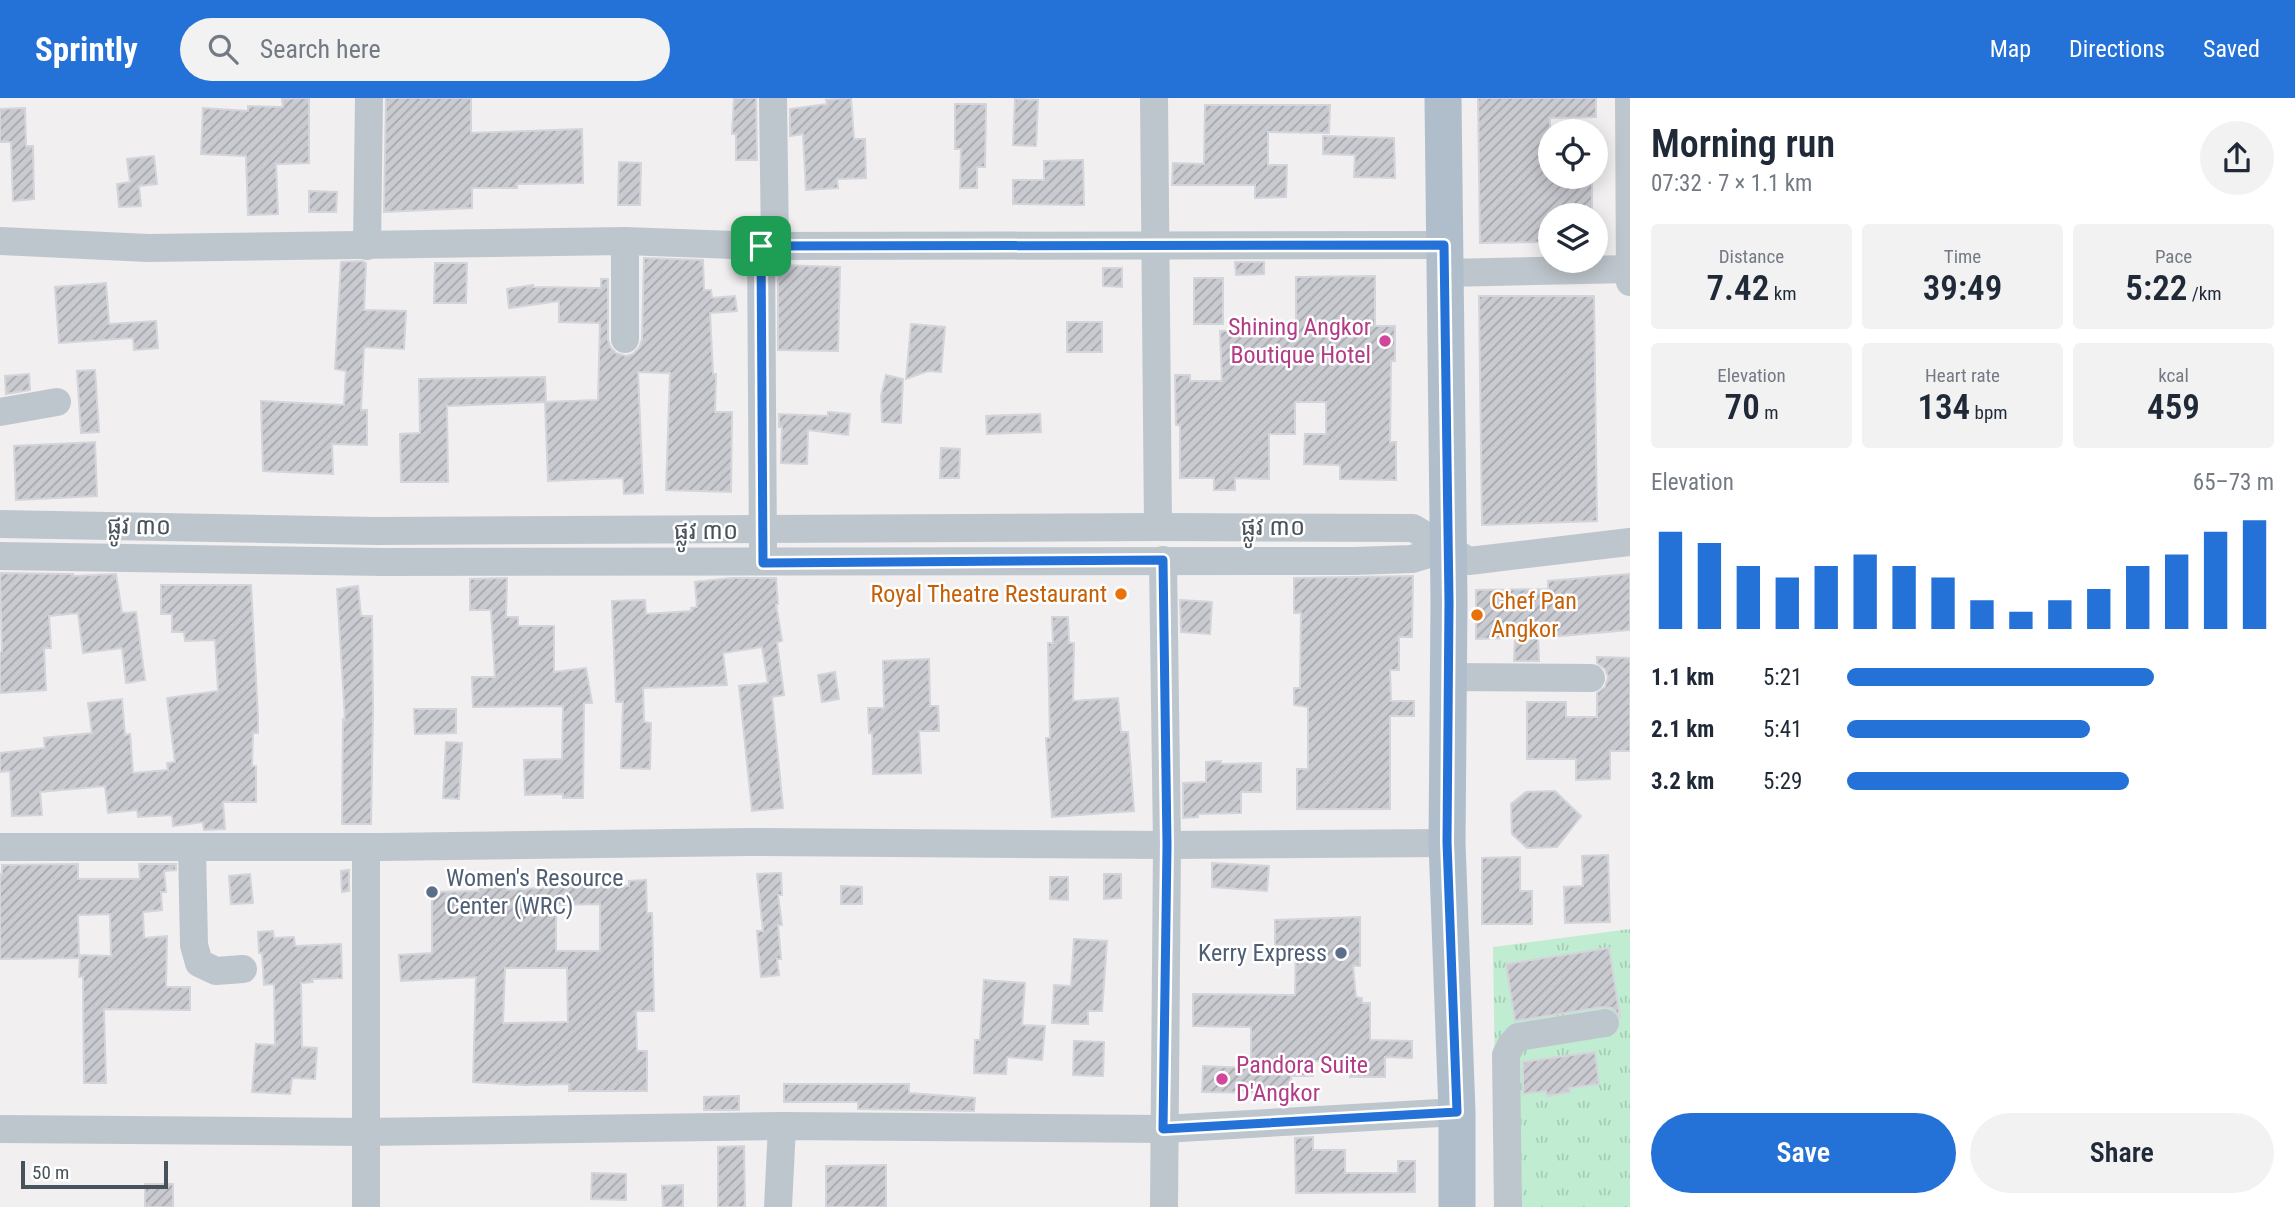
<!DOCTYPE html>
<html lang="en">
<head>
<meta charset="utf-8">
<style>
	body { margin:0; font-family:"Roboto Condensed","Noto Sans Khmer",sans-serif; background:#f2f2f3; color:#1f2937; height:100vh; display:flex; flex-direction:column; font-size:26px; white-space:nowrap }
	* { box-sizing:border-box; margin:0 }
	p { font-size:23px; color:#747a83 }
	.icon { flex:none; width:38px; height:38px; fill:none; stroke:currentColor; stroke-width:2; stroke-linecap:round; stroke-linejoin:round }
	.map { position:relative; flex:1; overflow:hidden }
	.side { display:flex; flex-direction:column; background:#fff; width:665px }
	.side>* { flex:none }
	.fabs { position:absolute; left:1538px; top:21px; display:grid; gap:14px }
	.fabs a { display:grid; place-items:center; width:70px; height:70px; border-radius:50%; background:#fff; box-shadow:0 4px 18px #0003; font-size:35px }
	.scale { position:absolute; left:21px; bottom:18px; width:147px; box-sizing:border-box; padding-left:7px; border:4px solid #48525b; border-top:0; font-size:19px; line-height:24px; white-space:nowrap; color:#48525b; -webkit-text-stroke:5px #fff; paint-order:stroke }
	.pin { position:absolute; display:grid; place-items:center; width:60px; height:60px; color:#fff; margin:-30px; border-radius:14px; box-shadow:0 4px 10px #0006 }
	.round { display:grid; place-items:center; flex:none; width:74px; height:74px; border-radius:37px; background:#f2f2f3 }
	.overview { display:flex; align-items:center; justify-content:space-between; height:119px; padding:0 21px }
	h1 { font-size:38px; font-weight:600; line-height:52px }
	.metrics { display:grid; grid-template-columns:repeat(3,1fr); gap:10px; height:119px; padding:7px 21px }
	.metrics div { display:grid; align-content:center; border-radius:7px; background:#f2f2f3; text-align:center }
	.metrics b { font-size:35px; font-weight:600 }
	.metrics small { font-size:19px; font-weight:400 }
	.metrics p { font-size:19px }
	.chart { height:196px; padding:14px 21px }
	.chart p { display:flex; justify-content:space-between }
	.chart svg { width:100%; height:126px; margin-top:7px; stroke:#2471d7; stroke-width:6 }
	.action { display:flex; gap:14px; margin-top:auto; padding:14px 21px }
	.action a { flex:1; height:80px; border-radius:42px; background:#2471d7; color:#fff; font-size:28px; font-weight:600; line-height:80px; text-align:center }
	.action a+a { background:#f2f2f3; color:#1f2937 }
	ul { padding:0 21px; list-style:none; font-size:23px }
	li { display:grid; grid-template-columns:112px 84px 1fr; align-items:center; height:52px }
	li i { height:18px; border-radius:9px; background:#2471d7 }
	header { display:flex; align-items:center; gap:42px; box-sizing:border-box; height:98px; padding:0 35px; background:#2471d7; color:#fff }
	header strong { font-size:33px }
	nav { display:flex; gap:38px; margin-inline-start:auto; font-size:24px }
	.search { width:490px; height:63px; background:#f2f2f3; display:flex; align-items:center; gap:18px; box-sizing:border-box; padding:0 24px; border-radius:38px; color:#747a83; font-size:26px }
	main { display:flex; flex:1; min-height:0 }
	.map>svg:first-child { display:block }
	.grass { fill:url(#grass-tufts) }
	.building { fill:url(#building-hatch); stroke:#d3d5da; stroke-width:2; fill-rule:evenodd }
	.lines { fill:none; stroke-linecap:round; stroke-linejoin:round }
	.minor { stroke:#bec6cd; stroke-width:28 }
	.major { stroke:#b0becc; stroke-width:37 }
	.route-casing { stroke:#fff; stroke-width:14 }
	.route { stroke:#2471d7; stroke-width:9 }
	.hotel-dot { fill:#d1479c; stroke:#fff; stroke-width:2.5 }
	.food-dot { fill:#e8710a; stroke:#fff; stroke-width:2.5 }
	.service-dot { fill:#5c6f8a; stroke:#fff; stroke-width:2.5 }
	.labels { text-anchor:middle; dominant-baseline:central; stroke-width:5; stroke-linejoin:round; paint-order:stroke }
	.hotel-label { font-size:24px; fill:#b23c85; stroke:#fff; text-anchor:end }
	.street-label { font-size:24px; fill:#48525b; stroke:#fff }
	.food-label { font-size:24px; fill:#c56008; stroke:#fff; text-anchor:end }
	.service-label { font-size:24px; fill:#4e5e75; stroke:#fff; text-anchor:start }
</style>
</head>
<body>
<header>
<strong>Sprintly</strong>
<div class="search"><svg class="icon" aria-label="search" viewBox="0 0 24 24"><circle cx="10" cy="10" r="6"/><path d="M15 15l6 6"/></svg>Search here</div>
<nav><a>Map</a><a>Directions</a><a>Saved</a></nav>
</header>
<main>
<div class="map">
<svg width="1630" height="1109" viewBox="0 0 1630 1109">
	<defs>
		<pattern id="grass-tufts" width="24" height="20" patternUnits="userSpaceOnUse" patternTransform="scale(1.75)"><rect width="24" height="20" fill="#c0ecd1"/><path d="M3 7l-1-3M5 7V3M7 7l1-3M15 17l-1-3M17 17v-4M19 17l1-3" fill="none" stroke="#a6ccb6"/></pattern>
		<pattern id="building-hatch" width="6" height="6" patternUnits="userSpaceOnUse" patternTransform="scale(1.75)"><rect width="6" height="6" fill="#c9cbd1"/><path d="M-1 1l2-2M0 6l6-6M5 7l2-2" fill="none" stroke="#a5a7ad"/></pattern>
	</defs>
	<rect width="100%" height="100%" fill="#f1efef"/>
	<path class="grass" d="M1630,831v278h-133l-4,-260z"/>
	<g class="building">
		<path d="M309,0v65l-33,1 2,50 -30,1 -2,-59 -45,-2 2,-46 45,3v-5l35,1 -1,-8z"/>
		<path d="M386,0h85v35l111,-4 1,54 -66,1v4h-45v20l-88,4z"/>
		<path d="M734,0h22l1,62h-21v-26h-4z"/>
		<path d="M851,0l3,41h11l1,39 -29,1 1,9 -32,2 -3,-56 -13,2v-27l37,-5 -1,-4z"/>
		<path d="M1478,0h118v19l-46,1v59h42v38h-42v27l-70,1z"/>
		<path d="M1015,1l23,1 -2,46 -23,-1z"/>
		<path d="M955,6h31l-1,63h-8v21h-17l1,-39h-6z"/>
		<path d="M1205,7h125l-1,28 -61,-1v33h19l-1,32 -31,1v-13h-83l1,-22 31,1z"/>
		<path d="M25,10l1,38h7l1,53 -21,2 -2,-59h-11v-33z"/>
		<path d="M1323,38l71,2 1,40 -41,-1 1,-22 -32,-1z"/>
		<path d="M154,58l3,28 -18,2 2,20 -22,1 -2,-23 13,-2 -3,-23z"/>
		<path d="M1083,62l1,45 -71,-1v-24h31v-19z"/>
		<path d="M619,64l22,1 -1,42h-22z"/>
		<path d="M309,93l28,1 -1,20h-27z"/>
		<path d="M644,160l59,2 1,30h7l1,8 23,-2 2,15 -27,2 3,61h3l-1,38h17l-1,80 -65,-2 4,-117 -32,-1 5,121 -19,1 -1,-16 -75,3 -3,-79 53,-2 2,-77 -41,-1v-21l-50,7 -2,-19 26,-4v2l68,1v-9h7v61l3,8 5,5 10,3 7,-2 6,-6 3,-8z"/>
		<path d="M362,163l4,2 -2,47 42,1 -2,38 -40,-2 -3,63h6v35l-35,-1 1,30 -70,-3 -2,-70 83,4 2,-34 -11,-2 6,-107z"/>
		<path d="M1235,164h29v12l-28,1z"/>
		<path d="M435,165h32l-1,40h-32z"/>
		<path d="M778,167l62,2 -2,84 -60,-1z"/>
		<path d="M1103,170h19v19l-19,-1z"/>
		<path d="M1375,178v50h20v35h-4l-1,81h6v38l-56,-1v-14l-36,-1 1,-30h21v-32h-31v32h-26v45l-34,-1v12h-21v-12h-34v-53h-4l-1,-50h15v6h32l-2,-50 73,-3 -1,-3h4v-48z"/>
		<rect x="1194" y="180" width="29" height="46"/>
		<path d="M106,185l3,41 47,-3 2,27 -24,2 -1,-12 -74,5 -4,-56z"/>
		<path d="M1479,198h115l3,225 -115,4z"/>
		<rect x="1067" y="224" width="35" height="30"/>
		<path d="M911,226l34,3 -4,45 -13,-1 -22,8z"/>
		<path d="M95,272l4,62 -18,1 -4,-62z"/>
		<path d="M29,276l1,16 -24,4 -1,-18z"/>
		<path d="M886,277l17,4 -2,44 -19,-1 -1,-26z"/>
		<path d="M545,279l1,25 -99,4 1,76h-47l-1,-48 20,-1 -1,-54z"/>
		<path d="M828,314l22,2 -2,21 -40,-5 -1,34 -26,-1 1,-36h-3v-13l49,2z"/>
		<path d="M1040,316l1,18 -54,2 -1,-18z"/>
		<path d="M95,344l2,54 -81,4 -2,-54z"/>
		<path d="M941,350l19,1 -1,29h-19z"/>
		<path d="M0,475l73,1 1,2 42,-2 6,39 14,-1 9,68 -19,3 -4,-35 -39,5 -5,-40 -29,3 2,32h-7l2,42 -46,3v-41h2z"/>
		<path d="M1630,476v56l-92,8 1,23h-25l1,-23 -39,1v-49l72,-1v-8z"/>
		<path d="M1413,478l-1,61h-13v33h-9l1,31h23v15h-24v93h-93v-40h11v-62l-14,-2v-17h6l1,-75h-7v-35z"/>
		<path d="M507,480l-1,39h12v9h36v46l32,-4 6,35h-8l-1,95h-20v-4l-38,1 -1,-35 38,-1 1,-53 -90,1 -1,-30h23l-4,-67h-21v-31z"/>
		<path d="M732,480h44l2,26h-2l6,37 -5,1 7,53 -12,2 11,111 -31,3 -13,-125 29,-3 -6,-36 -39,6 4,32 -84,3 1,34 7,1 -1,46 -29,-1 2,-66h-7l-4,-101 33,-1 1,14 46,-3 -1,-3 6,-1 -2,-25z"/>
		<path d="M161,487h90l7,131v17h-5l-1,33h4v36h-33l2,27 -21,1 -1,-8 -30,4 -1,-11 -34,2 -1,-7 -29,3 -3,-27 -65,6 2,23 -30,1 -2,-45 -10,1v-19l45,-5 -1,-10 48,-5 -4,-30 34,-4 3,36 5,-1 3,39 35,-3 -1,-7 8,-1 -8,-64 51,-7 -3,-51 -30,1 -1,-9h-12v-18h-11z"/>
		<path d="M358,488l3,30h11l1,95 -2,113h-29l1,-105 2,1 -8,-131z"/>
		<path d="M1180,502l32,2 -2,32 -29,-2z"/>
		<path d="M1052,519h16l1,26h5l-1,58 45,-3 3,34h7l6,79 -82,6 -6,-79h4l-2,-95h5z"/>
		<path d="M1597,559l33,1v93h-20v28l-34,1v-21h-49v-57h39v15h31v-24l8,-6 3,-10 -3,-8 -8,-6z"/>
		<path d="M929,561l1,47h8l1,25h-20l2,42 -48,1 -1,-41h-3l-1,-25h16l-1,-47z"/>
		<path d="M835,574l4,27 -17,3 -4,-27z"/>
		<path d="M414,611h42v24l-41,1z"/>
		<path d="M446,644l16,1 -3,56 -16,-1z"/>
		<path d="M1221,663v3l40,-1v29h-20v21l-43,1v3l-15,1v-35l23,-1v-20z"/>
		<path d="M1555,693l26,25 -24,31 -30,1 -15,-14 -1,-30 15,-12z"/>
		<path d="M1608,757l2,67 -45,1 -1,-36 19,-1 -1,-30z"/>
		<path d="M1520,759v34h12v33h-50v-66z"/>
		<path d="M1212,765l57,3 -2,25 -55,-4z"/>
		<path d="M78,766v15h62l-1,-15h37v6l-12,1 2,21h-5l1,18 -19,2 1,26 23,-2 -1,51h24v23l-86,-1 2,74h-22l-1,-106h-4l1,-22 31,1 -1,-42 -32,1 1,43 -79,1v-85h2v-9z"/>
		<path d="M349,772v21l-7,1 -1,-21z"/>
		<path d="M781,775l1,22h-4l4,30h-4l3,34h-4l2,16 -18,2 -4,-46h6l-6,-57z"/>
		<path d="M250,776l3,29 -22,1 -2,-28z"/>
		<path d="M594,776v12h35v-5l17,-1 1,33h5l2,98h-18l1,40h10v40h-78v-7l-44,1 -52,-3 3,-105 -75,4 -2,-26 33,-2v-61l47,-1 -1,-5 28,-4 1,8 64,-4 -1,-11zM600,806v47h-44v-46zM505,870h62l1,54 -65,1z"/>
		<path d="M1104,776h17v24l-17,1z"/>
		<path d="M1050,779h18v23l-18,-1z"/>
		<path d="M841,788l21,1v17h-21z"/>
		<path d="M1360,819v49h-7l3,31 6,1v5h8v37l42,1v17l-27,-1v20h-35v-16h-37v15h-22v13l-15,-1 -1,5 -73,-1 1,-26 48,2v-41l-58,-1v-32l102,1 1,-44 -21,1v-32z"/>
		<path d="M273,833l1,7 20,-1 1,9 46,-2 1,34 -30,1 1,3 -12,1 1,64 15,1 -2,31 -23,-1 -2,16 -38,-2 4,-48 19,1 -1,-61 -10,1 -2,-32h-3l-1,-21z"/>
		<path d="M1074,841l33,2 -5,70h-14v13l-36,-1 2,-38 17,1z"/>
		<path d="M1609,850l11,69 -8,-9 -10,-1 -87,14 -9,-57z"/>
		<path d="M984,882l41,3 -3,42 23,1 -3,34 -35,-3 -1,17 -32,-1 1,-33h5z"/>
		<path d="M1074,943l30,1 -1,34 -30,-1z"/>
		<path d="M1595,954l4,32 -30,4 1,4 -23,4 -1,-5 -23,3v-32z"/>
		<path d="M784,986h125v9l66,5 -1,13 -116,-2v-7h-74z"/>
		<path d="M739,998v14h-35v-13z"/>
		<path d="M1313,1039v13h32v23h53v-12h17v31l-119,1 -1,-55z"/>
		<path d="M744,1048l1,61h-27v-60z"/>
		<path d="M886,1067v42h-60v-41z"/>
		<path d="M592,1075l34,1v26l-35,-1z"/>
		<rect x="145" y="1086" width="28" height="23"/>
		<path d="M683,1087v22h-20l-1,-21z"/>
	</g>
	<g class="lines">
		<g class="minor">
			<path d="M773,0l2,148"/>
			<path d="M1154,0l4,429"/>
			<path d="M1629,0l1,184"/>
			<path d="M0,143l148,7 477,-7 136,5 683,-1"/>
			<path d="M625,143v98"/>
			<path d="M367,148l2,-148"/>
			<path d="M761,148l2,304"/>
			<path d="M1445,175l185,-4"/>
			<path d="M0,314l57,-10"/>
			<path d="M0,426l376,7 782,-4 255,1 56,33 161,-19"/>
			<path d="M0,458l383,6 972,-1 57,-2 36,-11"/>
			<path d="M1163,462l4,285 -3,362"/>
			<path d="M1449,579l142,1"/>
			<path d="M0,749h381l368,-5 418,3 280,-2"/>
			<path d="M192,750l2,97 5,18 17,8 27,-2"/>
			<path d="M0,1031l365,3 417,-6 381,3 294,-17"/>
			<path d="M366,1109v-360"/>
			<path d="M778,1109l4,-81"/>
			<path d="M1508,1109l-2,-152 5,-10 7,-8 87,-14"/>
		</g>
		<path class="major" d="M1443,0l6,504 -2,241 10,269v95"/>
	</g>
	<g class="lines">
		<defs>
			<path id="route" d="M1444,147l5,357 -2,240 10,270 -294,17 4,-284 -4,-285 -400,3 -2,-317z"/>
		</defs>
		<use href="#route" class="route-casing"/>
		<use href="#route" class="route"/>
	</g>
	<g class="hotel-dot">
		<circle cx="1385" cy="243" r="7"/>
		<circle cx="1222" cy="981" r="7"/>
	</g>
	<g class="food-dot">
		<circle cx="1121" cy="496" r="7"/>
		<circle cx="1477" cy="517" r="7"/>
	</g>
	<g class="service-dot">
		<circle cx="432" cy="794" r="7"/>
		<circle cx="1341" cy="855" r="7"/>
	</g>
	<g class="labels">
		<g class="hotel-label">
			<text x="1371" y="229">Shining Angkor<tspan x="1371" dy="28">Boutique Hotel</tspan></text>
			<text x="1236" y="967" text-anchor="start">Pandora Suite<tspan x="1236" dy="28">D'Angkor</tspan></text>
		</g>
		<g class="street-label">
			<text transform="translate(139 428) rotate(1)">ផ្លូវ ៣០</text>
			<text x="1273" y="429">ផ្លូវ ៣០</text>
			<text x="706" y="433">ផ្លូវ ៣០</text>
		</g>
		<g class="food-label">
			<text x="1107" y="496">Royal Theatre Restaurant</text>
			<text x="1491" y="503" text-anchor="start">Chef Pan<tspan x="1491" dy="28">Angkor</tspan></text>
		</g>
		<g class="service-label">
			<text x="446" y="780">Women's Resource<tspan x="446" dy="28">Center (WRC)</tspan></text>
			<text x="1327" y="855" text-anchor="end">Kerry Express</text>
		</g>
	</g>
</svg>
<div class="fabs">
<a><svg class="icon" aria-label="locate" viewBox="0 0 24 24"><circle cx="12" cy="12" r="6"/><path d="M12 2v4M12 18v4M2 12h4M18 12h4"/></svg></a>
<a><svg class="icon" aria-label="layers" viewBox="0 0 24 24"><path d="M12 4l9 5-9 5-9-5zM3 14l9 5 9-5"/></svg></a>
</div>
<div class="scale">50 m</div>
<div class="pin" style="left:761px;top:148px;background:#1e9e55"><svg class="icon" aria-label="arrive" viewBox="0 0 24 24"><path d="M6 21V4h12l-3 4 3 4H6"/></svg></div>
</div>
<section class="side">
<div class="overview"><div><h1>Morning run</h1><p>07:32 · 7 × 1.1 km</p></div><a class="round"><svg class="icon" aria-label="share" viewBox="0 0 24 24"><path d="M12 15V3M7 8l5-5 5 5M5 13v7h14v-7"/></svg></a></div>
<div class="metrics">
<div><p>Distance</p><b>7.42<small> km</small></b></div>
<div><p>Time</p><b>39:49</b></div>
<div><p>Pace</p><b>5:22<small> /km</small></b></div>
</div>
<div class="metrics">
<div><p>Elevation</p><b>70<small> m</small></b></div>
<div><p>Heart rate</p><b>134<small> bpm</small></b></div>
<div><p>kcal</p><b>459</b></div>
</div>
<div class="chart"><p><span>Elevation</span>65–73 m</p>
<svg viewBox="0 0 160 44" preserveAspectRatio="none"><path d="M5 44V10M15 44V14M25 44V22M35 44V26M45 44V22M55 44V18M65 44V22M75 44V26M85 44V34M95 44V38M105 44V34M115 44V30M125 44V22M135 44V18M145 44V10M155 44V6"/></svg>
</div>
<ul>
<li><b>1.1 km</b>5:21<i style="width:72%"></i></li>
<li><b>2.1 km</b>5:41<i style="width:57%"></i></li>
<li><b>3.2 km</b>5:29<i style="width:66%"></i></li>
</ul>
<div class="action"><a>Save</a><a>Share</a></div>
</section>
</main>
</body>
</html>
